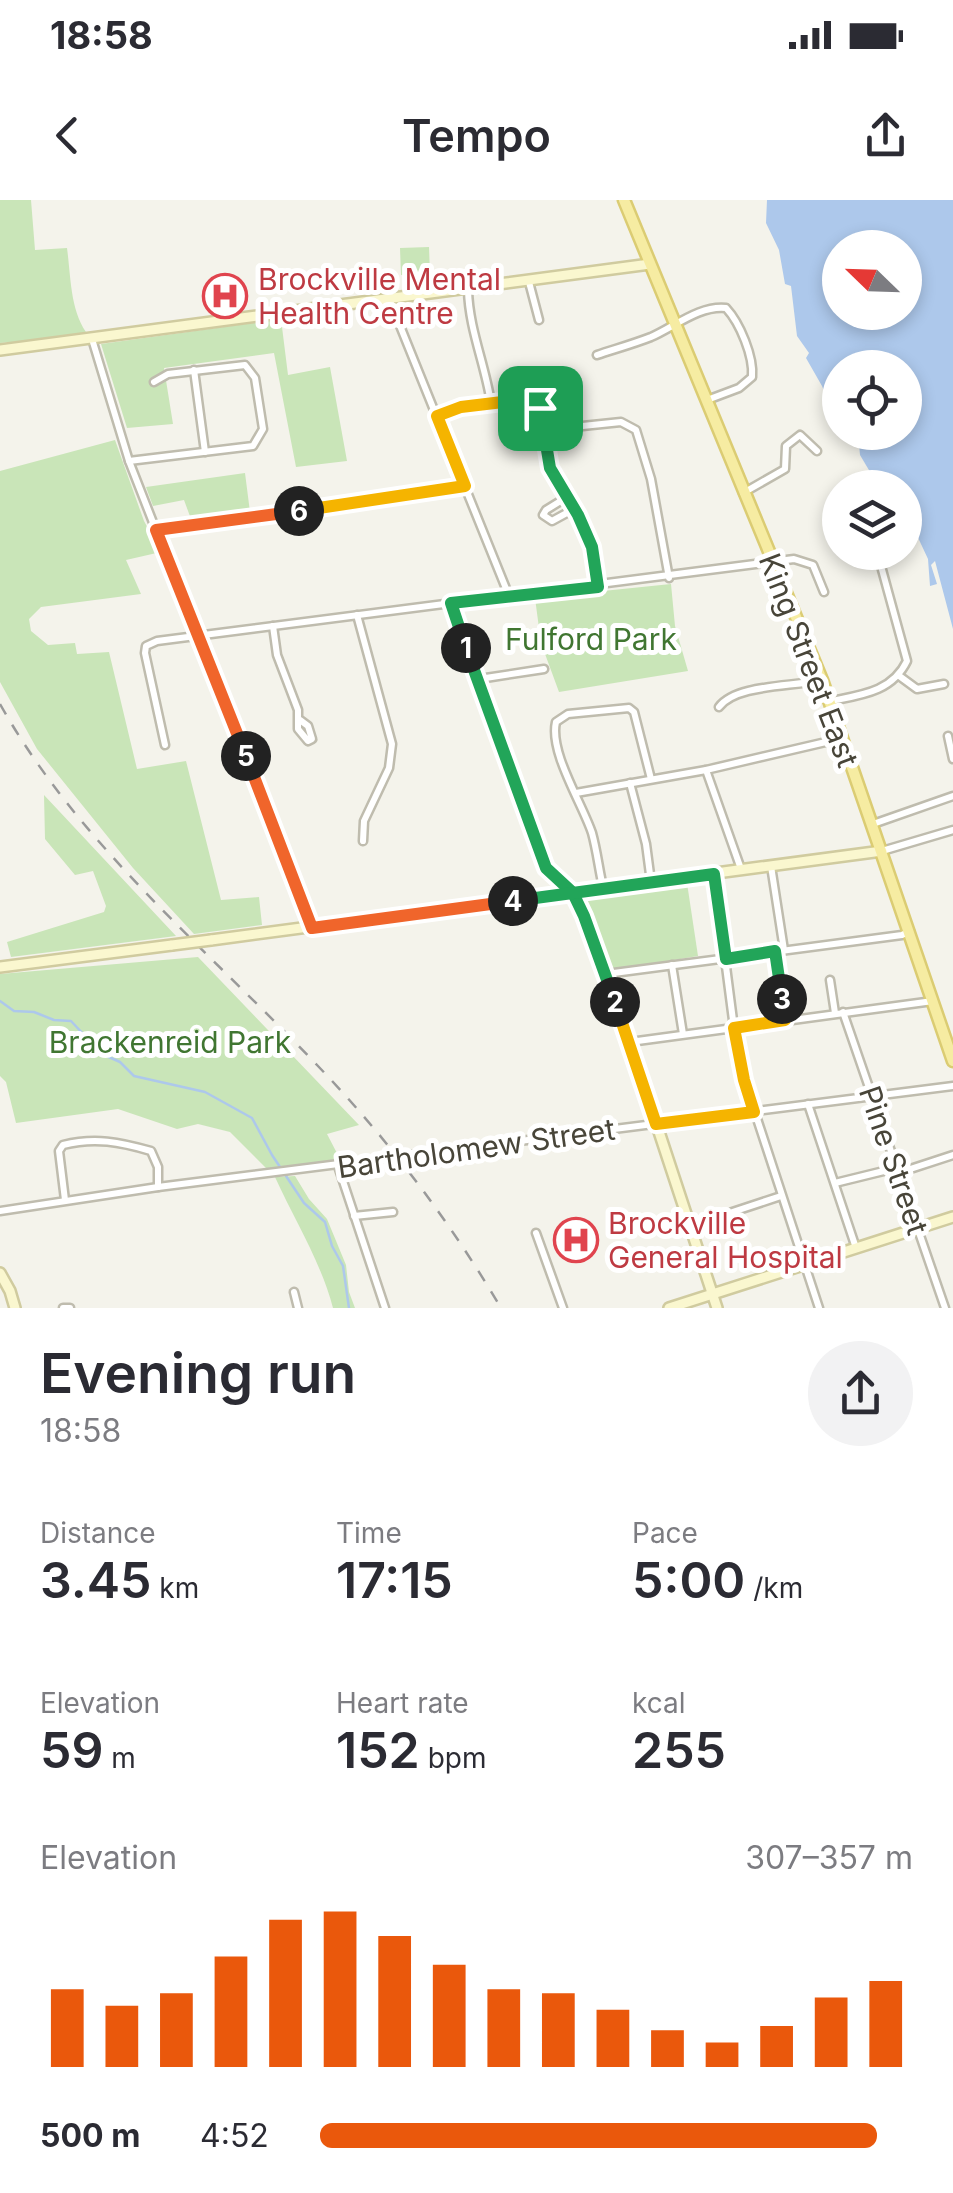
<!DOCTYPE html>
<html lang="en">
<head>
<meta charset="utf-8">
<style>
	body { margin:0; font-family:Inter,sans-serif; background:#f2f2f3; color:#2b2b33; height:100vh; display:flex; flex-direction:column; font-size:38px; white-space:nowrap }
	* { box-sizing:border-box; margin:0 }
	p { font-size:32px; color:#7c7c81 }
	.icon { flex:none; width:55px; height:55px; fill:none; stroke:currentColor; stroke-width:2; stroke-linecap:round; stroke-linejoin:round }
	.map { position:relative; height:1108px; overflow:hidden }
	.drawer { display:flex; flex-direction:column; background:#fff; flex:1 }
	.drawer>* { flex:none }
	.needle { width:65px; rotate:293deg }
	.tools { position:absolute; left:822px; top:30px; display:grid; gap:20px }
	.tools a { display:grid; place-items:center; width:100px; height:100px; border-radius:50%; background:#fff; box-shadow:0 5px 15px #0003; font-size:50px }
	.pin { position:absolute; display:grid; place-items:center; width:85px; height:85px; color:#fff; margin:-42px; border-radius:20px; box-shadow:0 5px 15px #0006 }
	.km { position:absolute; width:50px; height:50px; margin:-25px; border-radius:50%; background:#222; color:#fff; font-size:28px; line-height:50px; text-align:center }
	.round { display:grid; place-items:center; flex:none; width:105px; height:105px; border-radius:52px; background:#f2f2f3 }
	.head { display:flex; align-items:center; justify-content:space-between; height:170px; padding:0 40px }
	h1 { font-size:55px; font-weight:600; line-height:75px }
	.figures { display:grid; grid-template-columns:repeat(3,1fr); gap:15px; height:170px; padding:10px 40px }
	.figures div { display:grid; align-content:center }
	.figures b { font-size:50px; font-weight:600 }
	.figures small { font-size:28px; font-weight:400 }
	.figures p { font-size:28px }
	.chart { height:280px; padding:20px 40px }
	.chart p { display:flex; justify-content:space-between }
	.chart svg { width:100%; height:180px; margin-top:10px; stroke:#ea580c; stroke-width:6 }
	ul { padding:0 40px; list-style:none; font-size:32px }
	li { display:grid; grid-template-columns:160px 120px 1fr; align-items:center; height:75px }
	li i { height:25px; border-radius:12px; background:#ea580c }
	.status { display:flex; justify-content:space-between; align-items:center; height:70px; padding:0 50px; background:#fff; direction:ltr }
	.status svg { height:28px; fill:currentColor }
	header { display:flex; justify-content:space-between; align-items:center; height:130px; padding:0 40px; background:#fff; font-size:45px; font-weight:600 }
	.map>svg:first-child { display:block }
	.green { fill:#c9e5b8 }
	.water { fill:#adc8eb; fill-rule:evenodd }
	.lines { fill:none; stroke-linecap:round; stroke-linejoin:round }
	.stream { stroke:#adc8eb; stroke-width:2.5 }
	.street-casing { stroke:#bfbcae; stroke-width:11 }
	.secondary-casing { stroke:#d0cb9f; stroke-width:14 }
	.primary-casing { stroke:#dbcc73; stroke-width:15 }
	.street { stroke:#fff; stroke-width:6 }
	.secondary { stroke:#faf7cf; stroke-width:9 }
	.primary { stroke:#f6eca2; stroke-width:10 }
	.rail { stroke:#999; stroke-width:2.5; stroke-dasharray:12 12; stroke-linecap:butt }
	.secondary-bridge-casing { stroke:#d0cb9f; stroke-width:14; stroke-linecap:butt }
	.secondary-bridge { stroke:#faf7cf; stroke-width:9 }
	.split-1-casing { stroke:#fff; stroke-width:20 }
	.split-2-casing { stroke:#fff; stroke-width:20 }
	.split-3-casing { stroke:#fff; stroke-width:20 }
	.split-4-casing { stroke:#fff; stroke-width:20 }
	.split-5-casing { stroke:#fff; stroke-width:20 }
	.split-6-casing { stroke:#fff; stroke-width:20 }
	.split-7-casing { stroke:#fff; stroke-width:20 }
	.split-1 { stroke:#22a559; stroke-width:12 }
	.split-2 { stroke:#22a559; stroke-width:12 }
	.split-3 { stroke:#f5b400; stroke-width:12 }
	.split-4 { stroke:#22a559; stroke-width:12 }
	.split-5 { stroke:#f0652b; stroke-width:12 }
	.split-6 { stroke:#f0652b; stroke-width:12 }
	.split-7 { stroke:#f5b400; stroke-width:12 }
	.labels { text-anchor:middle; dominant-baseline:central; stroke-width:10; stroke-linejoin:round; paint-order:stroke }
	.health-label { font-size:30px; fill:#be3a42; stroke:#fff; text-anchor:start }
	.park-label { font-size:30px; fill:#407631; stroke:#fff }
	.street-label { font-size:30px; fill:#484539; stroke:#fff }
</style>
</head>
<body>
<div class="status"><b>18:58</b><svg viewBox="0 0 49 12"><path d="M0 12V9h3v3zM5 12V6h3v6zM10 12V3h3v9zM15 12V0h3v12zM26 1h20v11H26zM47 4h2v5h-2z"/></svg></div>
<header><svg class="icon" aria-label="back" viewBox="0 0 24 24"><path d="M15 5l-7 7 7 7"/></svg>Tempo<svg class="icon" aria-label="share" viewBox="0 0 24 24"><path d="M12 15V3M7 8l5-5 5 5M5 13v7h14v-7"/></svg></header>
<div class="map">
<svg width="953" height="1108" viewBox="0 0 953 1108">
	<rect width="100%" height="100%" fill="#f4f3eb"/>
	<g class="green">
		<path d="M0,0h31l4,50 32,-2c4,29 3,65 22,88l-89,7z"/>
		<path d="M429,47l1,27 -29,1 -1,-27z"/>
		<path d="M281,119l7,56 42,-8 17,94 -51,6 -22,-114 -110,15 9,56 -46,4 -26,-84z"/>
		<path d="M115,240l29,81 17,31 -35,8 15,34 -100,13 -12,12 2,12 17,14 27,-2 2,11 32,-2 28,117 49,-8 35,139 38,-3 3,28 -68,9 -61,-66 -96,-119 -37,-67v-211z"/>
		<path d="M245,273l5,39 -59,7 -7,-19 -31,6 -7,-19z"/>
		<path d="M671,384l4,42 13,45 -129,21 -18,-49 -6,-45z"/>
		<path d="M44,595l132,141 -165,21 -4,-15 97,-30 2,-6 -13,-35 -18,4 -30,-36z"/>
		<path d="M687,683l11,73 -89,15 -25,-72z"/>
		<path d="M198,757l161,168 -32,9 13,25 -73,10 -37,-37 -32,-8 -21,5 -59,-20 -102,14 -10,-41 -6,-6v-102z"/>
		<path d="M295,976l14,23 18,20 19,46 3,27 6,16h-22c-12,-46 -38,-87 -58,-131z"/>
	</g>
	<path class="water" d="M767,0h186v429l-18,-68 -4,4 6,19 -7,2 -2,-27 -14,-30 -9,-11v-30l-26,-1 -19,-32 -1,-11h-6l-10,-11 62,-1v-64h-65v61l-18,-43 -16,-28 3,-5 -12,-17 -6,-50 -6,-2 -6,-34 -13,-27zM840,48h65v64h-65z"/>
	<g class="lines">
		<path class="stream" d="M0,801l14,10 20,1 20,8 17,1 31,33 18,8 14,14 71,16 47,26 20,37 32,48 21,19 7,24 11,20 6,42"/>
		<defs>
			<g id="street">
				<path d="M529,82l10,38"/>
				<path d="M468,90c1,39 17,74 23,113"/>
				<path d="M390,101l119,295"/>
				<path d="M92,139l37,122 182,466"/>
				<path d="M597,155c18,-6 36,-11 54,-18 23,-10 49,-32 75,-29 14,15 28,49 26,69l-13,11 -32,12"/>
				<path d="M194,170l11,82"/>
				<path d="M437,217l24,-10 67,-8 12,8 10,62 28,46 13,32 7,40"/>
				<path d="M544,230l77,-8 15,8 15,49 18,99"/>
				<path d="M129,261l124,-15 10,-17 -8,-51 -10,-13 -77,9 -14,8"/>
				<path d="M743,293l42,-24 1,-23 14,-11 17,16"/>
				<path d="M567,297l-21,13 -3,5 9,6 22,-12"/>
				<path d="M156,330l309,-44"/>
				<path d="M451,403l95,265 26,24"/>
				<path d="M357,415l35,129 -3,24 -25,53 -1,20"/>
				<path d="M273,426l4,29 21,55v19l10,12 4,-2 -4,-13 -8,-6"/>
				<path d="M898,475l19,14 27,-5"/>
				<path d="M479,479l65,-10"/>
				<path d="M831,501c30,-6 61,-9 76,-40l-29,-106"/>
				<path d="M719,507c17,-23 74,-20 102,-27"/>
				<path d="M948,536l5,23"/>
				<path d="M165,545l-20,-92 1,-7 11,-5 637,-82 19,6 11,27"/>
				<path d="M706,570l35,99"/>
				<path d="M630,583l16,61 5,38"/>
				<path d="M576,593l130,-23 137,-32"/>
				<path d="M873,624l80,-28"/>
				<path d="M882,651l71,-21"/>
				<path d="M771,666l13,84"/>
				<path d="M714,674l23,177 7,28 75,229"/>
				<path d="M603,687c-4,-17 -6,-36 -11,-54 -10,-30 -43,-81 -36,-111l12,-8 61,-6 5,4 17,67"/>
				<path d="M775,751l10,69"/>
				<path d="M672,765l11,69"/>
				<path d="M606,774l296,-39 8,-4"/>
				<path d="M830,780l5,33"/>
				<path d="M843,812l102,296"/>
				<path d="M630,842l303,-41"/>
				<path d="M808,904l48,144"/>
				<path d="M338,966l47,142"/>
				<path d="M898,973l55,-18"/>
				<path d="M835,983l61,-15"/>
				<path d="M65,1000l-6,-49 4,-6c32,-8 57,-3 88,6l7,16v20"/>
				<path d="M0,1011l158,-24 795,-101"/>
				<path d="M354,1016l39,-4"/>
				<path d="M690,1026l91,-30"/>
				<path d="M536,1033l27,75"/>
				<path d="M294,1092l4,16"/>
				<path d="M63,1108h7"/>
			</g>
			<g id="secondary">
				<path d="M0,150l650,-86"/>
				<path d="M573,693l41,102 103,313"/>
				<path d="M211,740l671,-89"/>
				<path d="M0,767l172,-22"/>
				<path d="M0,1073l10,18 5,17"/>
				<path d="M669,1108l284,-91"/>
			</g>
			<path id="primary" d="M624,0l198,480 131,381"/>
		</defs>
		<use href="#street" class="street-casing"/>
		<use href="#secondary" class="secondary-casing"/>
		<use href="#primary" class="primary-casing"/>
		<use href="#street" class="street"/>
		<use href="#secondary" class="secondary"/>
		<use href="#primary" class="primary"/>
		<path class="rail" d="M0,504c79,141 207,245 317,361 70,73 132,155 184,243"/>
		<defs>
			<path id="secondary-bridge" d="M172,745l39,-5"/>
		</defs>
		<use href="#secondary-bridge" class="secondary-bridge-casing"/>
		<use href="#secondary-bridge" class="secondary-bridge"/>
	</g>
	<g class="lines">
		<defs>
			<path id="split-1" d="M466,448l-15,-45 147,-16 -6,-40 -14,-32 -28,-47 -10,-60"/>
			<path id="split-2" d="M466,448l80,220 27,25 11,23 31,86"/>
			<path id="split-3" d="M615,802l41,122 98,-12 -10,-32 -10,-52 51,-8 -3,-21"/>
			<path id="split-4" d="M513,701l201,-27 12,85 49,-8 7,48"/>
			<path id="split-5" d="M246,556l66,172 201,-27"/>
			<path id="split-6" d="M246,556l-90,-226 143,-19"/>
			<path id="split-7" d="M299,311l166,-25 -28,-70 24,-9 67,-8 12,9"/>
		</defs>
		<use href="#split-1" class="split-1-casing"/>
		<use href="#split-2" class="split-2-casing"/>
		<use href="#split-3" class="split-3-casing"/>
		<use href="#split-4" class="split-4-casing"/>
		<use href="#split-5" class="split-5-casing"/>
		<use href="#split-6" class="split-6-casing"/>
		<use href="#split-7" class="split-7-casing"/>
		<use href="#split-1" class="split-1"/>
		<use href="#split-2" class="split-2"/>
		<use href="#split-3" class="split-3"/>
		<use href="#split-4" class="split-4"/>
		<use href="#split-5" class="split-5"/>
		<use href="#split-6" class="split-6"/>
		<use href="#split-7" class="split-7"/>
	</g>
	<defs>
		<symbol id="hospital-ring" viewBox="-11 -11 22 22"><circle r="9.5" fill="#fff" stroke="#e0444e" stroke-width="1.5"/><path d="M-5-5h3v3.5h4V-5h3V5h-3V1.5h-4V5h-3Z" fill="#e0444e"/></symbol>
	</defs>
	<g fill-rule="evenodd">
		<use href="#hospital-ring" x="200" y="71" width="50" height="50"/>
		<use href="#hospital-ring" x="551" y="1015" width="50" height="50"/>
	</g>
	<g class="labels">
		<g class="health-label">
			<text x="258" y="79">Brockville Mental<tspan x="258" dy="34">Health Centre</tspan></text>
			<text x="608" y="1023">Brockville<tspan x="608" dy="34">General Hospital</tspan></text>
		</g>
		<g class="park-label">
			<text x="591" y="439">Fulford Park</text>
			<text x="170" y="842">Brackenreid Park</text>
		</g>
		<g class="street-label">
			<text transform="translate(809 460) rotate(69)">King Street East</text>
			<text transform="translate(476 948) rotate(-8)">Bartholomew Street</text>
			<text transform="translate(894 960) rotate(71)">Pine Street</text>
		</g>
	</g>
</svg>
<div class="tools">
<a><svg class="needle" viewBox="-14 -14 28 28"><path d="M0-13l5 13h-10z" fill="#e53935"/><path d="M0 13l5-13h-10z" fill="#7c7c81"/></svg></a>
<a><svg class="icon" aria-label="locate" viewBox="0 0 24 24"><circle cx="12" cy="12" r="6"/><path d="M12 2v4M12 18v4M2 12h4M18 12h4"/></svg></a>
<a><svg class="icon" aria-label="layers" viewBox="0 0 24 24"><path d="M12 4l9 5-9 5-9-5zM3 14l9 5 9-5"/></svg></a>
</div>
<div class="pin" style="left:540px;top:208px;background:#1e9e55"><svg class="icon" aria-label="arrive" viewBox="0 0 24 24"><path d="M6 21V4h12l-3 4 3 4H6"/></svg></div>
<b class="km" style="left:466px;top:448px">1</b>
<b class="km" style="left:615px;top:802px">2</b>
<b class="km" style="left:782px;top:799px">3</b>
<b class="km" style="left:513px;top:701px">4</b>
<b class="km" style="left:246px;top:556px">5</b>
<b class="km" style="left:299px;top:311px">6</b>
</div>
<section class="drawer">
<div class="head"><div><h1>Evening run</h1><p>18:58</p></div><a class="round"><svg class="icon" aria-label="share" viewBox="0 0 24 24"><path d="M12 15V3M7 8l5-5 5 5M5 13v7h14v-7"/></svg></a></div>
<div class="figures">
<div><p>Distance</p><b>3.45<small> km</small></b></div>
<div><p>Time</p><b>17:15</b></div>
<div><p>Pace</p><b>5:00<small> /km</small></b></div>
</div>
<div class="figures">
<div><p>Elevation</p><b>59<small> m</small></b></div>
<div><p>Heart rate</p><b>152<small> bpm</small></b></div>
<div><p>kcal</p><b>255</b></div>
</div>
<div class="chart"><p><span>Elevation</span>307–357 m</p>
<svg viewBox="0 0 160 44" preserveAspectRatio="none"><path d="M5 44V25M15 44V29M25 44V26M35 44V17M45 44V8M55 44V6M65 44V12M75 44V19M85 44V25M95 44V26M105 44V30M115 44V35M125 44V38M135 44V34M145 44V27M155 44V23"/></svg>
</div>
<ul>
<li><b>500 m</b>4:52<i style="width:94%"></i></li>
</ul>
</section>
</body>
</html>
